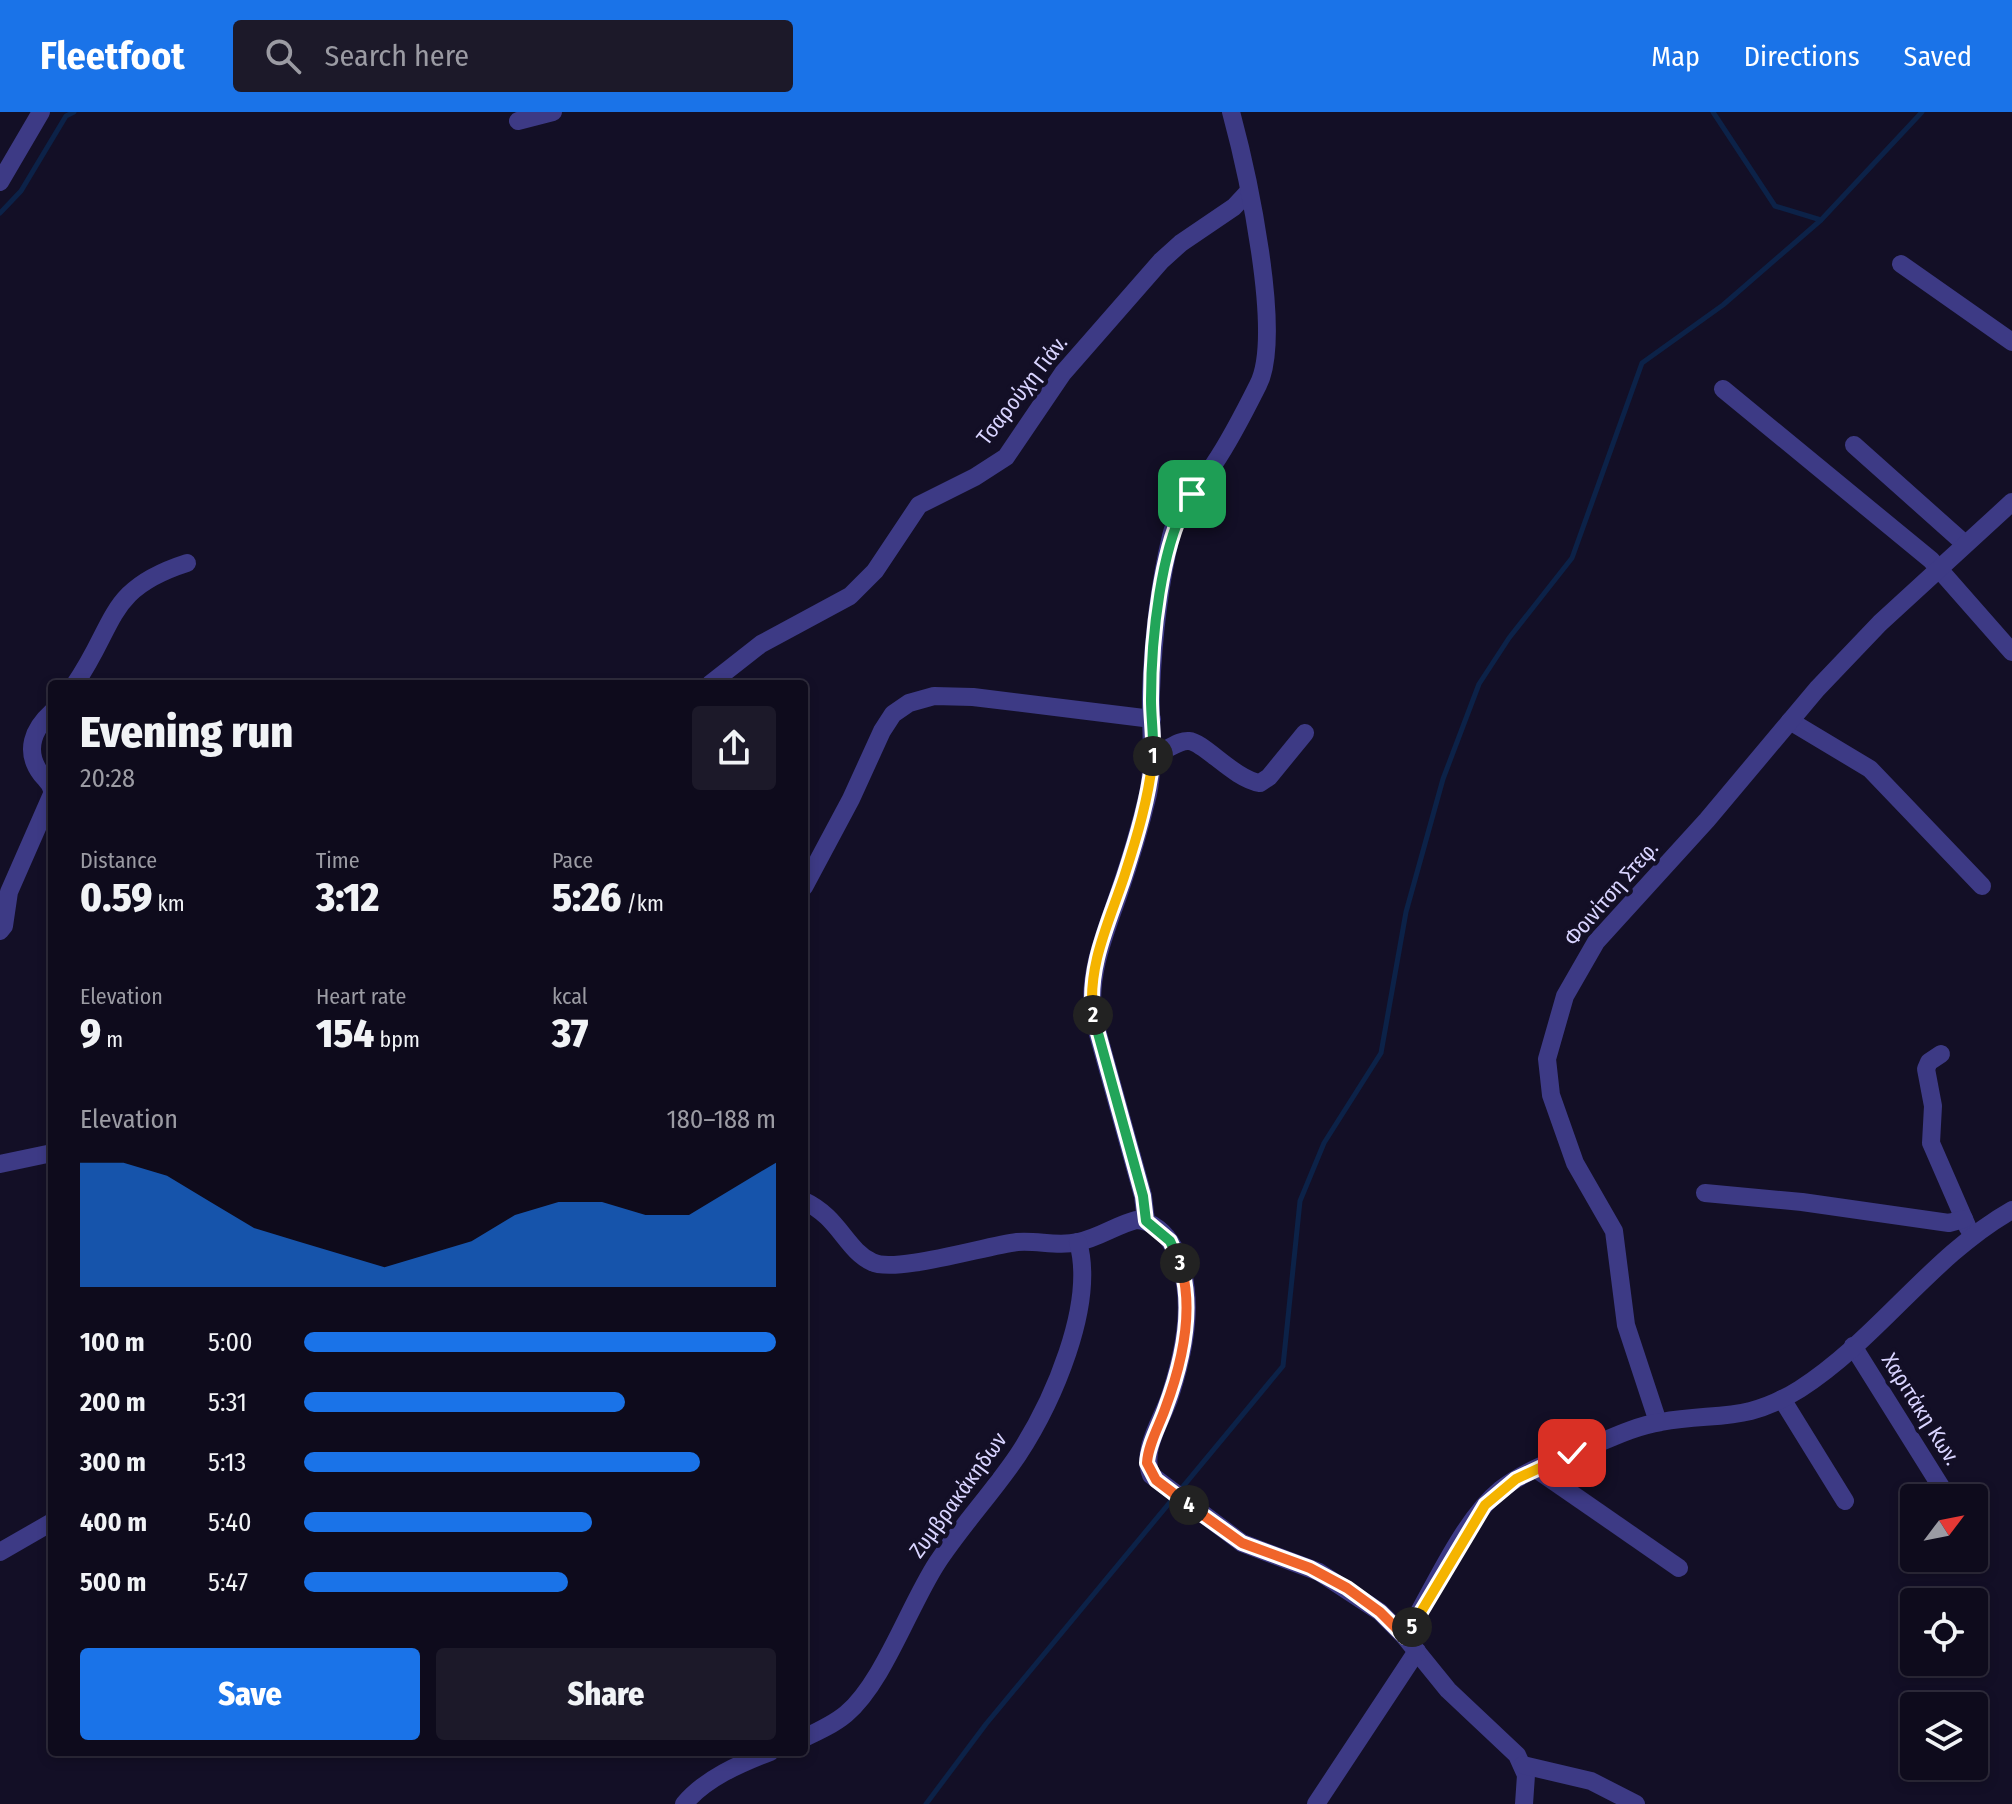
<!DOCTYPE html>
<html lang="en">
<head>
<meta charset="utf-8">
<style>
	body { margin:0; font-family:"Fira Sans Condensed",sans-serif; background:#1c1929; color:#f1f3f6; height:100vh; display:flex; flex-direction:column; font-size:30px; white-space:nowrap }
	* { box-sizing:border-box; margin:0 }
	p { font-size:26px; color:#9b9ba3 }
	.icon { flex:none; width:44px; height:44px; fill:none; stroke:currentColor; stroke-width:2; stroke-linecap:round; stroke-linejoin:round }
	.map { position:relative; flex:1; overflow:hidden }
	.drawer { position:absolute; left:48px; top:568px; width:760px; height:1076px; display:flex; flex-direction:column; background:#0e0b1c; border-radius:8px; box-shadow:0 4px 12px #0003,0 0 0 2px #2e2b3b }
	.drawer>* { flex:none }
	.needle { width:52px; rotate:58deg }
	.fabs { position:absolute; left:1900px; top:1372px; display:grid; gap:16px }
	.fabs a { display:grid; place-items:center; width:88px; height:88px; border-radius:8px; background:#0e0b1c; box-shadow:0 4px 12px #0003,0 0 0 2px #2e2b3b; font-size:40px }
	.pin { position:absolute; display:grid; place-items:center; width:68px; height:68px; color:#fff; margin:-34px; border-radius:16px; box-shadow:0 4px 12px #0006 }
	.km { position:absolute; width:40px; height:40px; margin:-20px; border-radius:50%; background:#222; color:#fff; font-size:22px; line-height:40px; text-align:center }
	.round { display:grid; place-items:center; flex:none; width:84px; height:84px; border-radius:8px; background:#1c1929 }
	.headline { display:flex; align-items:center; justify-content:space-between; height:136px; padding:0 32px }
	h1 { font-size:44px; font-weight:800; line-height:60px }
	.metrics { display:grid; grid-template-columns:repeat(3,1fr); gap:12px; height:136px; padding:8px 32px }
	.metrics div { display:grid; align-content:center }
	.metrics b { font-size:40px; font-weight:800 }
	.metrics small { font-size:22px; font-weight:400 }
	.metrics p { font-size:22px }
	.chart { height:224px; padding:16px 32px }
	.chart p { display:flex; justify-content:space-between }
	.chart svg { width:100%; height:144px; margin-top:8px; fill:#1a73e8; opacity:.7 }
	.action { display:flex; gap:16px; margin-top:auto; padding:16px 32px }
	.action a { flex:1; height:92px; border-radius:8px; background:#1a73e8; color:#fff; font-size:32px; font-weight:800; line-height:92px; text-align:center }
	.action a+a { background:#1c1929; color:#f1f3f6 }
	ul { padding:0 32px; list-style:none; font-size:26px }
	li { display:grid; grid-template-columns:128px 96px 1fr; align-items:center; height:60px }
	li i { height:20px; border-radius:10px; background:#1a73e8 }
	header { display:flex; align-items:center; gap:48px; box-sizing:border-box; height:112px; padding:0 40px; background:#1a73e8; color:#fff }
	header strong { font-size:38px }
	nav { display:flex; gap:44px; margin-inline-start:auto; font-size:28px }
	.search { width:560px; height:72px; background:#1c1929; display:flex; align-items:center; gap:20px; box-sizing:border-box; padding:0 28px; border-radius:8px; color:#9b9ba3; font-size:30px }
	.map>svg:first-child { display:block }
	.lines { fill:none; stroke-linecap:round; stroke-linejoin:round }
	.stream { stroke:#0c2248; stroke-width:5 }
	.minor { stroke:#3d3a85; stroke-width:18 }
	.split-1-casing { stroke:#fff; stroke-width:16 }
	.split-2-casing { stroke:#fff; stroke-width:16 }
	.split-3-casing { stroke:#fff; stroke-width:16 }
	.split-4-casing { stroke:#fff; stroke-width:16 }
	.split-5-casing { stroke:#fff; stroke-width:16 }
	.split-6-casing { stroke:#fff; stroke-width:16 }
	.split-1 { stroke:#22a559; stroke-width:10 }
	.split-2 { stroke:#f5b400; stroke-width:10 }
	.split-3 { stroke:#22a559; stroke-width:10 }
	.split-4 { stroke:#f0652b; stroke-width:10 }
	.split-5 { stroke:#f0652b; stroke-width:10 }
	.split-6 { stroke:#f5b400; stroke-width:10 }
	.labels { text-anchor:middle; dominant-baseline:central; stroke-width:8; stroke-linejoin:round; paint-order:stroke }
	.street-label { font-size:22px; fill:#d9d4ff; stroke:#130f26 }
</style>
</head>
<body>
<header>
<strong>Fleetfoot</strong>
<div class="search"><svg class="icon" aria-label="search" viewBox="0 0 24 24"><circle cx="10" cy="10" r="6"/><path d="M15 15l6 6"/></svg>Search here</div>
<nav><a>Map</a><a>Directions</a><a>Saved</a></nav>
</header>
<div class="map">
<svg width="2012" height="1692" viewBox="0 0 2012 1692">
	<rect width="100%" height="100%" fill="#130f26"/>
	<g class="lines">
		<g class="stream">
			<path d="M1713,0l62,94 46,14"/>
			<path d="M0,101l21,-22 45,-75 8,-4"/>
			<path d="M926,1692l60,-80 297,-358 17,-165 24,-58 57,-90 25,-141 37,-133 36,-95 30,-46 63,-80 70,-195 81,-58 98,-85 101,-108"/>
		</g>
		<g class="minor">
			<path d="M518,9l35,-9"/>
			<path d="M0,70l41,-70"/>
			<path d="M1901,152l111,78"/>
			<path d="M1723,277l208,171 81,92"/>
			<path d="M1854,333l111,99"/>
			<path d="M75,572c42,-61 31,-95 112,-121"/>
			<path d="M710,572l51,-40 89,-48 25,-25 44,-66 56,-28 31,-20 57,-84 98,-112 20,-18 53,-36 13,-14"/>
			<path d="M52,600c-19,17 -28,39 -11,62 5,6 9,8 11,16"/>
			<path d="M1790,609l80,48 112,117"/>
			<path d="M1154,641c13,-1 23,-13 35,-12 15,1 45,38 71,42l9,-6 36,-44"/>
			<path d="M804,775l47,-88 31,-68 11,-17 16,-11 25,-7 39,1 179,22"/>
			<path d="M0,819l4,-5 5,-34 43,-98"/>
			<path d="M1941,942l-12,8 -3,7 7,37 -2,37 37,85"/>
			<path d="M0,1052l52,-11"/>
			<path d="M1705,1081l97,9 147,21 15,-4"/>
			<path d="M804,1089c35,16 42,49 68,61 22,12 113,-16 145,-20 20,-2 41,5 61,0 21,-4 38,-17 58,-22 17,1 30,13 38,28 23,46 11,103 -5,151 -8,22 -28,52 -18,76l91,68 77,29 61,40 25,25 43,53 69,65 9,20 -2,29"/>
			<path d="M1146,1109l-3,-25 -50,-180c-5,-44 12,-82 26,-123 11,-32 21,-65 29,-99 7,-34 2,-67 3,-102 2,-51 8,-106 20,-156 7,-28 28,-48 43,-72 17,-25 31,-53 44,-79 26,-50 -12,-218 -27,-273"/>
			<path d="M1853,1234l95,152"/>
			<path d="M1782,1287l63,102"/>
			<path d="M1658,1310l-32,-97 -12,-94 -39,-68 -24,-68 -4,-36 18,-63 31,-54 111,-122 110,-131 63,-66 132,-121"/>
			<path d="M1536,1357l143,99"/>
			<path d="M0,1440l52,-30"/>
			<path d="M1405,1525c26,-43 57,-116 95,-147 26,-20 57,-31 87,-42 24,-10 48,-22 74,-26 56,-10 85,1 139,-33 79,-51 131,-133 212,-179"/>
			<path d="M804,1626c15,-7 30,-14 42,-24 37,-31 63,-108 91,-151 25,-38 56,-71 81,-108 34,-52 78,-150 60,-213"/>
			<path d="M1523,1653l68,16 45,23"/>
			<path d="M684,1692c22,-26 55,-40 86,-52"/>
			<path d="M1316,1692l101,-153"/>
		</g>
	</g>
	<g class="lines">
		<defs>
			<path id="split-1" d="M1153,644c1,-19 -2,-38 -2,-56 0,-56 9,-160 41,-206"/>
			<path id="split-2" d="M1093,903c-6,-49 16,-93 31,-138 13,-40 25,-80 29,-121"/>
			<path id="split-3" d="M1093,903l50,181 3,25 24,20 10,22"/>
			<path id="split-4" d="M1180,1151c15,47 2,101 -15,146 -6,17 -17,36 -18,54l9,17 33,25"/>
			<path id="split-5" d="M1189,1393l53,38 68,25 37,20 33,24 25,25 7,-10"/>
			<path id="split-6" d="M1412,1515l73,-122 31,-26 56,-26"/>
		</defs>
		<use href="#split-1" class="split-1-casing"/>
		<use href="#split-2" class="split-2-casing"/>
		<use href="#split-3" class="split-3-casing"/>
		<use href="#split-4" class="split-4-casing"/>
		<use href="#split-5" class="split-5-casing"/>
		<use href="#split-6" class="split-6-casing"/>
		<use href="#split-1" class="split-1"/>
		<use href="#split-2" class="split-2"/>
		<use href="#split-3" class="split-3"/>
		<use href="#split-4" class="split-4"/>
		<use href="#split-5" class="split-5"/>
		<use href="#split-6" class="split-6"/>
	</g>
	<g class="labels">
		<g class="street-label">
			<text transform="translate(1022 278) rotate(-52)">Τσαρούχη Γιάν.</text>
			<text transform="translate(1611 781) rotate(-49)">Φοινίτση Στεφ.</text>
			<text transform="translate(1921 1297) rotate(58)">Χαριτάκη Κων.</text>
			<text transform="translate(958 1383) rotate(-54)">Ζυμβρακάκηδων</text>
		</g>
	</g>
</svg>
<div class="fabs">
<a><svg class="needle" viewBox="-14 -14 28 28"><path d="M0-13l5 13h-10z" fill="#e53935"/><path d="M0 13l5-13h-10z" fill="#9b9ba3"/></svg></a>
<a><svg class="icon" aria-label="locate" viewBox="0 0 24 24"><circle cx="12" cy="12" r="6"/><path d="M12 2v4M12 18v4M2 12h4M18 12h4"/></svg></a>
<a><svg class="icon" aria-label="layers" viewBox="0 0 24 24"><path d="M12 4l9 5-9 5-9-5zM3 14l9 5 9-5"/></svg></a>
</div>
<div class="pin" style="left:1192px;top:382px;background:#1e9e55"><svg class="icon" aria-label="arrive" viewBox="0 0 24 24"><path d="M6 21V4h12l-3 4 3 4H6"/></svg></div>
<div class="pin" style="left:1572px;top:1341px;background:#d93025"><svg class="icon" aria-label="check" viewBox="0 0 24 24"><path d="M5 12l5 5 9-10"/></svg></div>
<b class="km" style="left:1153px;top:644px">1</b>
<b class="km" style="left:1093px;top:903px">2</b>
<b class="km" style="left:1180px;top:1151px">3</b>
<b class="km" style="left:1189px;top:1393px">4</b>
<b class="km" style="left:1412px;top:1515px">5</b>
<section class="drawer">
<div class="headline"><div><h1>Evening run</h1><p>20:28</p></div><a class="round"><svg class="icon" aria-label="share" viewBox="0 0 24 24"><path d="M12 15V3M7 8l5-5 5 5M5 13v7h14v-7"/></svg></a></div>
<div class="metrics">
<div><p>Distance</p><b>0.59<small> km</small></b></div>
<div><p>Time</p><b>3:12</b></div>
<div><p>Pace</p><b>5:26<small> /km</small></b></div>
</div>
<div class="metrics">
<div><p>Elevation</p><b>9<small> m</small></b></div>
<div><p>Heart rate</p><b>154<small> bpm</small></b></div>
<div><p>kcal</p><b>37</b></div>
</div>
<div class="chart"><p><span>Elevation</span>180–188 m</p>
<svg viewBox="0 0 160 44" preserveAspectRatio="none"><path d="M0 44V6L10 6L20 10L30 18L40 26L50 30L60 34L70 38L80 34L90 30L100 22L110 18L120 18L130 22L140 22L150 14L160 6V44z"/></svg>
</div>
<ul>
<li><b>100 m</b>5:00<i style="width:100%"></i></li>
<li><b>200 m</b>5:31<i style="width:68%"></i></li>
<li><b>300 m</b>5:13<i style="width:84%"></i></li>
<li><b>400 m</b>5:40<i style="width:61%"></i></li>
<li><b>500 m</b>5:47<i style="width:56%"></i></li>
</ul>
<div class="action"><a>Save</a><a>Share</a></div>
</section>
</div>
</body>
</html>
